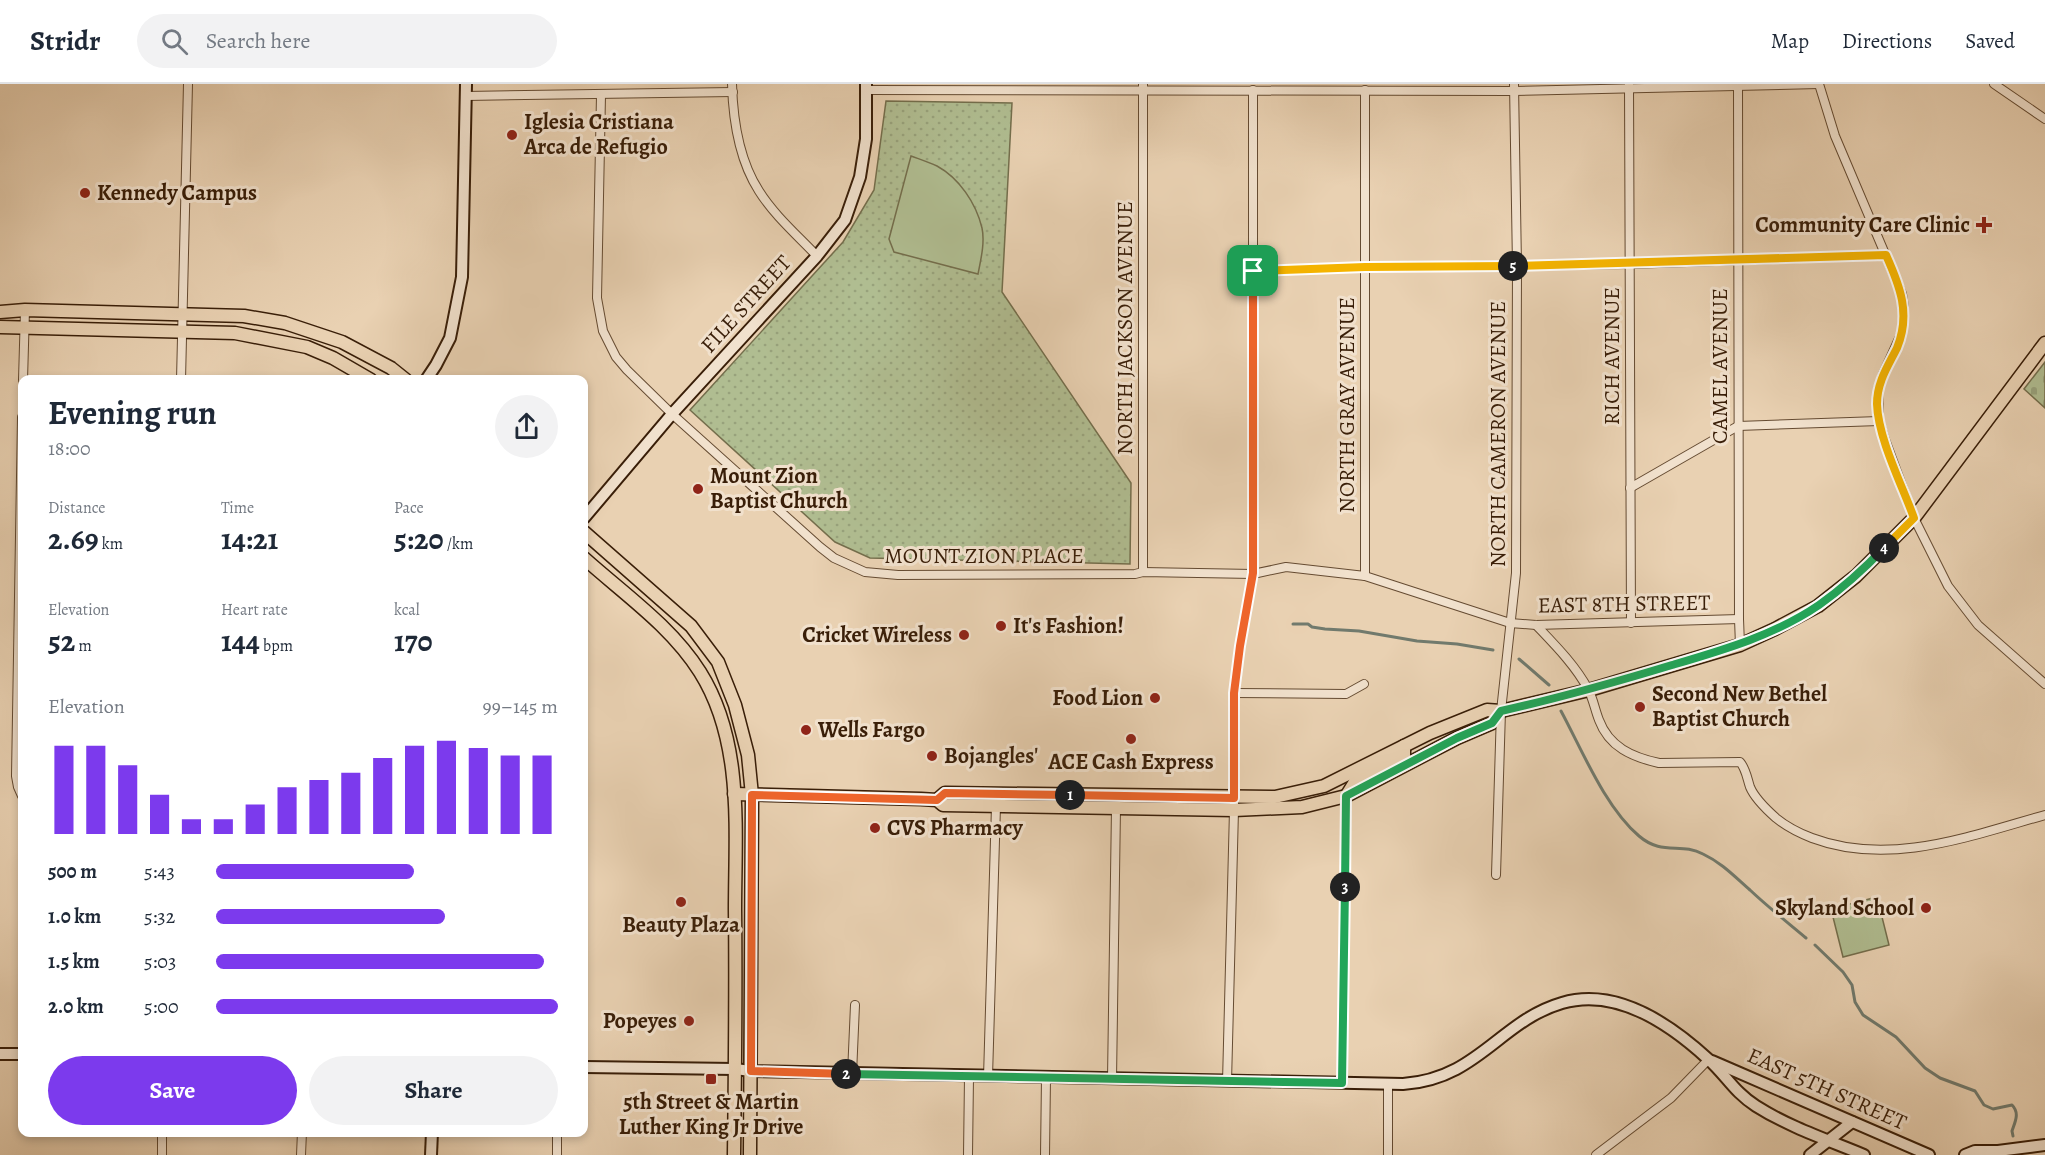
<!DOCTYPE html>
<html lang="en">
<head>
<meta charset="utf-8">
<style>
	body { margin:0; font-family:Alegreya,serif; background:#f2f2f3; color:#1f2937; height:100vh; display:flex; flex-direction:column; font-size:22px; white-space:nowrap }
	* { box-sizing:border-box; margin:0 }
	p { font-size:20px; color:#747a83 }
	.icon { flex:none; width:33px; height:33px; fill:none; stroke:currentColor; stroke-width:2; stroke-linecap:round; stroke-linejoin:round }
	.map { position:relative; flex:1; overflow:hidden }
	.sheet { position:absolute; left:18px; top:291px; width:570px; height:762px; display:flex; flex-direction:column; background:#fff; border-radius:12px; box-shadow:0 3px 9px #0003 }
	.sheet>* { flex:none }
	.pin { position:absolute; display:grid; place-items:center; width:51px; height:51px; color:#fff; margin:-26px; border-radius:12px; box-shadow:0 3px 9px #0006 }
	.km { position:absolute; width:30px; height:30px; margin:-15px; border-radius:50%; background:#222; color:#fff; font-size:16px; line-height:30px; text-align:center }
	.round { display:grid; place-items:center; flex:none; width:63px; height:63px; border-radius:32px; background:#f2f2f3 }
	.headline { display:flex; align-items:center; justify-content:space-between; height:102px; padding:0 30px }
	h1 { font-size:33px; font-weight:700; line-height:45px }
	.figures { display:grid; grid-template-columns:repeat(3,1fr); gap:9px; height:102px; padding:6px 30px }
	.figures div { display:grid; align-content:center }
	.figures b { font-size:30px; font-weight:700 }
	.figures small { font-size:16px; font-weight:400 }
	.figures p { font-size:16px }
	.chart { height:168px; padding:12px 30px }
	.chart p { display:flex; justify-content:space-between }
	.chart svg { width:100%; height:108px; margin-top:6px; stroke:#7c3aed; stroke-width:6 }
	.cta { display:flex; gap:12px; margin-top:auto; padding:12px 30px }
	.cta a { flex:1; height:69px; border-radius:36px; background:#7c3aed; color:#fff; font-size:24px; font-weight:700; line-height:69px; text-align:center }
	.cta a+a { background:#f2f2f3; color:#1f2937 }
	ul { padding:0 30px; list-style:none; font-size:20px }
	li { display:grid; grid-template-columns:96px 72px 1fr; align-items:center; height:45px }
	li i { height:15px; border-radius:8px; background:#7c3aed }
	header { display:flex; align-items:center; gap:36px; box-sizing:border-box; height:84px; padding:0 30px; background:#fff; border-bottom:2px solid #e0e1e3 }
	header strong { font-size:28px }
	nav { display:flex; gap:33px; margin-inline-start:auto; font-size:21px }
	.search { width:420px; height:54px; background:#f2f2f3; display:flex; align-items:center; gap:15px; box-sizing:border-box; padding:0 21px; border-radius:33px; color:#747a83; font-size:22px }
	.map>svg:first-child { display:block }
	.cemetery { fill:url(#cemetery-stones); stroke:#746e4c; stroke-width:1.5 }
	.park { fill:url(#park-dots); stroke:#746e4c; stroke-width:1.5 }
	.garden { fill:#b0bd91; stroke:#746e4c; stroke-width:1.5 }
	.lines { fill:none; stroke-linecap:round; stroke-linejoin:round }
	.stream { stroke:#717a6d; stroke-width:3 }
	.street-casing { stroke:#654b32; stroke-width:10 }
	.secondary-casing { stroke:#391e08; stroke-width:14 }
	.primary-casing { stroke:#391e08; stroke-width:15 }
	.street { stroke:#f1e1cd; stroke-width:8 }
	.secondary { stroke:#f1e1cd; stroke-width:10 }
	.primary { stroke:#e9d1b2; stroke-width:12 }
	.split-1-casing { stroke:#fff; stroke-width:12 }
	.split-2-casing { stroke:#fff; stroke-width:12 }
	.split-3-casing { stroke:#fff; stroke-width:12 }
	.split-4-casing { stroke:#fff; stroke-width:12 }
	.split-5-casing { stroke:#fff; stroke-width:12 }
	.split-6-casing { stroke:#fff; stroke-width:12 }
	.split-1 { stroke:#f0652b; stroke-width:8 }
	.split-2 { stroke:#f0652b; stroke-width:8 }
	.split-3 { stroke:#22a559; stroke-width:8 }
	.split-4 { stroke:#22a559; stroke-width:8 }
	.split-5 { stroke:#f5b400; stroke-width:8 }
	.split-6 { stroke:#f5b400; stroke-width:8 }
	.poi-dot { fill:#8f2418; stroke:#f1e1cd; stroke-width:2 }
	.labels { text-anchor:middle; dominant-baseline:central; stroke-width:6; stroke-linejoin:round; paint-order:stroke }
	.poi-label { font-size:22px; font-weight:bold; fill:#391e08; stroke:#f1e1cd; text-anchor:start }
	.street-label { font-size:22px; fill:#391e08; stroke:#f1e1cd }
</style>
</head>
<body>
<header>
<strong>Stridr</strong>
<div class="search"><svg class="icon" aria-label="search" viewBox="0 0 24 24"><circle cx="10" cy="10" r="6"/><path d="M15 15l6 6"/></svg>Search here</div>
<nav><a>Map</a><a>Directions</a><a>Saved</a></nav>
</header>
<div class="map">
<svg width="2045" height="1071" viewBox="0 0 2045 1071">
	<defs>
		<pattern id="cemetery-stones" width="16" height="16" patternUnits="userSpaceOnUse" patternTransform="scale(1.5)"><rect width="16" height="16" fill="#b0bd91"/><path d="M2 7V4a2 2 0 0 1 4 0v3zM10 15v-3a2 2 0 0 1 4 0v3z" fill="#98a27c"/></pattern>
		<pattern id="park-dots" width="8" height="8" patternUnits="userSpaceOnUse" patternTransform="scale(1.5)"><rect width="8" height="8" fill="#b0bd91"/><path d="M2 2h.1M6 6h.1" fill="none" stroke="#98a27c" stroke-width="1.8" stroke-linecap="round"/></pattern>
	</defs>
	<rect width="100%" height="100%" fill="#e9d1b2"/>
	<filter id="stains"><feTurbulence type="fractalNoise" baseFrequency=".00333" numOctaves="4"/><feColorMatrix values="0 0 0 0 .2 0 0 0 0 .09 0 0 0 0 .02 0 0 0 .5 -.17"/></filter>
	<radialGradient id="worn" r=".72"><stop offset=".6" stop-color="#630" stop-opacity="0"/><stop offset="1" stop-color="#630" stop-opacity=".3"/></radialGradient>
	<path class="cemetery" d="M2045,278v46l-21,-19z"/>
	<path class="park" d="M886,17l126,2 -10,189 129,191 -1,81 -260,-6 -35,-16 -145,-132 153,-168 31,-52z"/>
	<g class="garden">
		<path d="M911,72c8,3 17,6 26,10 22,12 39,37 45,62 3,14 -1,31 -4,46l-84,-22 -5,-13z"/>
		<path d="M1877,813l12,48 -46,12 -12,-48z"/>
	</g>
	<g class="lines">
		<g class="stream">
			<path d="M1293,540h15l4,3 13,2 34,2 58,10 40,3 36,6"/>
			<path d="M1519,575l30,26"/>
			<path d="M1561,627c21,39 44,96 78,125 23,20 42,6 64,18 19,9 31,22 47,36 18,17 37,32 56,48"/>
			<path d="M1815,861l28,27 9,13 3,17 8,13 33,22 29,31 15,10 35,13 9,14 9,4 19,-4c8,8 3,17 0,26l1,5"/>
		</g>
		<defs>
			<g id="street">
				<path d="M732,0c1,36 7,76 27,107 15,24 38,44 58,65"/>
				<path d="M1629,0l2,539"/>
				<path d="M1819,0l16,52 67,158 2,13 -2,25 -19,42 -5,16 1,31 5,16 30,81 34,68 30,39 67,59"/>
				<path d="M1994,0l51,35"/>
				<path d="M1738,3l1,532 1,26"/>
				<path d="M866,6l648,1 305,-7"/>
				<path d="M1365,6v486"/>
				<path d="M601,11l-4,203 6,33 13,26 11,13 45,44 148,133 14,11 31,14 33,3 237,-1 8,-2 110,2 33,-7 79,9 145,47 26,2 203,-6"/>
				<path d="M466,12l267,-4"/>
				<path d="M1253,187l112,-4 265,-3 256,-9"/>
				<path d="M23,296l2,-70"/>
				<path d="M181,296l7,-296"/>
				<path d="M22,333l-6,359 2,11 4,9"/>
				<path d="M1630,404l108,-62 141,-5"/>
				<path d="M1143,488v-488"/>
				<path d="M1536,541c19,20 39,40 52,64 5,9 7,21 11,31 10,27 33,37 60,43l81,-1c6,7 7,16 10,25 5,12 17,23 26,31 11,9 23,15 36,20 77,29 158,-2 233,-23"/>
				<path d="M1234,609l112,1 18,-10"/>
				<path d="M1496,791l5,-164 15,-138 1,-307 -3,-182"/>
				<path d="M852,990l3,-69"/>
				<path d="M988,993l8,-271"/>
				<path d="M1112,995l4,-271"/>
				<path d="M1227,998l7,-272v-117l6,-47 13,-72v-484"/>
				<path d="M1342,999l4,-287"/>
				<path d="M162,1071v-23"/>
				<path d="M301,1071l1,-23"/>
				<path d="M557,1071v-23"/>
				<path d="M968,1071l1,-78"/>
				<path d="M1045,1071l1,-77"/>
				<path d="M1388,1071v-71"/>
				<path d="M1596,1071l75,-57 38,-39"/>
			</g>
			<g id="secondary">
				<path d="M426,296l10,-15 14,-27 12,-61 4,-193"/>
				<path d="M584,434l88,-104 145,-158 28,-36 15,-43 6,-38v-55"/>
				<path d="M0,970h22"/>
				<path d="M1712,977l217,94"/>
				<path d="M584,983l151,2 16,2 652,13c75,-5 97,-63 159,-81 54,-16 108,21 146,56 18,16 26,33 48,47 33,21 72,34 108,49"/>
				<path d="M431,1071l1,-23"/>
				<path d="M1810,1071l42,-33"/>
				<path d="M1965,1071l10,-4h23l47,-6"/>
			</g>
			<g id="primary">
				<path d="M0,228l25,-2 219,6 41,7 57,19 49,26 15,12"/>
				<path d="M0,243l235,6 72,14 26,11 38,22"/>
				<path d="M584,448l107,94 27,36 17,43 13,50 4,40 -2,360"/>
				<path d="M584,474c40,36 87,68 116,114 44,70 35,159 35,238 1,82 0,163 -1,245"/>
				<path d="M734,710l187,5 16,1 6,5 291,5 68,-3 44,-11 111,-58 35,-15 9,-12"/>
				<path d="M1347,711l8,-13 49,-26v-10"/>
				<path d="M937,716l8,-7 330,4 49,-11 106,-53 57,-23 14,1 88,-21 151,-45 35,-16 43,-23 38,-30 58,-58 131,-175"/>
			</g>
		</defs>
		<use href="#street" class="street-casing"/>
		<use href="#secondary" class="secondary-casing"/>
		<use href="#primary" class="primary-casing"/>
		<use href="#street" class="street"/>
		<use href="#secondary" class="secondary"/>
		<use href="#primary" class="primary"/>
	</g>
	<g class="lines">
		<defs>
			<path id="split-1" d="M1070,711l164,3v-105l6,-47 13,-73v-302"/>
			<path id="split-2" d="M846,990l-95,-3 1,-276 185,5 8,-7 125,2"/>
			<path id="split-3" d="M846,990l496,9 3,-196"/>
			<path id="split-4" d="M1345,803l1,-91 111,-58 35,-15 9,-12c58,-13 115,-29 171,-46 51,-15 103,-30 147,-60 24,-17 45,-36 65,-57"/>
			<path id="split-5" d="M1513,182l373,-11c14,31 25,59 11,93 -9,18 -20,34 -20,56 1,34 25,81 37,114l-30,30"/>
			<path id="split-6" d="M1253,187l112,-4 148,-1"/>
		</defs>
		<use href="#split-1" class="split-1-casing"/>
		<use href="#split-2" class="split-2-casing"/>
		<use href="#split-3" class="split-3-casing"/>
		<use href="#split-4" class="split-4-casing"/>
		<use href="#split-5" class="split-5-casing"/>
		<use href="#split-6" class="split-6-casing"/>
		<use href="#split-1" class="split-1"/>
		<use href="#split-2" class="split-2"/>
		<use href="#split-3" class="split-3"/>
		<use href="#split-4" class="split-4"/>
		<use href="#split-5" class="split-5"/>
		<use href="#split-6" class="split-6"/>
	</g>
	<g class="poi-dot">
		<circle cx="512" cy="51" r="6"/>
		<circle cx="85" cy="109" r="6"/>
		<path d="M1981 132h6v6h6v6h-6v6h-6v-6h-6v-6h6z"/>
		<circle cx="698" cy="405" r="6"/>
		<circle cx="1001" cy="542" r="6"/>
		<circle cx="964" cy="551" r="6"/>
		<circle cx="1155" cy="614" r="6"/>
		<circle cx="1640" cy="623" r="6"/>
		<circle cx="806" cy="646" r="6"/>
		<circle cx="1131" cy="655" r="6"/>
		<circle cx="932" cy="672" r="6"/>
		<circle cx="875" cy="744" r="6"/>
		<circle cx="681" cy="818" r="6"/>
		<circle cx="1926" cy="824" r="6"/>
		<circle cx="689" cy="937" r="6"/>
		<rect x="705" y="989" width="12" height="12" rx="3"/>
	</g>
	<g class="labels">
		<g class="poi-label">
			<text x="524" y="38">Iglesia Cristiana<tspan x="524" dy="25">Arca de Refugio</tspan></text>
			<text x="97" y="109">Kennedy Campus</text>
			<text x="1970" y="141" text-anchor="end">Community Care Clinic</text>
			<text x="710" y="392">Mount Zion<tspan x="710" dy="25">Baptist Church</tspan></text>
			<text x="1013" y="542">It's Fashion!</text>
			<text x="952" y="551" text-anchor="end">Cricket Wireless</text>
			<text x="1652" y="610">Second New Bethel<tspan x="1652" dy="25">Baptist Church</tspan></text>
			<text x="1143" y="614" text-anchor="end">Food Lion</text>
			<text x="818" y="646">Wells Fargo</text>
			<text x="944" y="672">Bojangles'</text>
			<text x="1131" y="678" text-anchor="middle">ACE Cash Express</text>
			<text x="887" y="744">CVS Pharmacy</text>
			<text x="1914" y="824" text-anchor="end">Skyland School</text>
			<text x="681" y="841" text-anchor="middle">Beauty Plaza</text>
			<text x="677" y="937" text-anchor="end">Popeyes</text>
			<text x="711" y="1018" text-anchor="middle">5th Street &amp; Martin<tspan x="711" dy="25">Luther King Jr Drive</tspan></text>
		</g>
		<g class="street-label">
			<text transform="translate(746 220) rotate(-48)">FILE STREET</text>
			<text transform="translate(1125 244) rotate(-90)">NORTH JACKSON AVENUE</text>
			<text transform="translate(1612 272) rotate(-90)">RICH AVENUE</text>
			<text transform="translate(1720 282) rotate(-90)">CAMEL AVENUE</text>
			<text transform="translate(1347 321) rotate(-90)">NORTH GRAY AVENUE</text>
			<text transform="translate(1498 350) rotate(-90)">NORTH CAMERON AVENUE</text>
			<text x="984" y="472">MOUNT ZION PLACE</text>
			<text transform="translate(1624 520) rotate(-1)">EAST 8TH STREET</text>
			<text transform="translate(1827 1005) rotate(24)">EAST 5TH STREET</text>
		</g>
	</g>
	<rect width="100%" height="100%" filter="url(#stains)"/>
	<rect width="100%" height="100%" fill="url(#worn)"/>
</svg>
<div class="pin" style="left:1253px;top:187px;background:#1e9e55"><svg class="icon" aria-label="arrive" viewBox="0 0 24 24"><path d="M6 21V4h12l-3 4 3 4H6"/></svg></div>
<b class="km" style="left:1070px;top:711px">1</b>
<b class="km" style="left:846px;top:990px">2</b>
<b class="km" style="left:1345px;top:803px">3</b>
<b class="km" style="left:1884px;top:464px">4</b>
<b class="km" style="left:1513px;top:182px">5</b>
<section class="sheet">
<div class="headline"><div><h1>Evening run</h1><p>18:00</p></div><a class="round"><svg class="icon" aria-label="share" viewBox="0 0 24 24"><path d="M12 15V3M7 8l5-5 5 5M5 13v7h14v-7"/></svg></a></div>
<div class="figures">
<div><p>Distance</p><b>2.69<small> km</small></b></div>
<div><p>Time</p><b>14:21</b></div>
<div><p>Pace</p><b>5:20<small> /km</small></b></div>
</div>
<div class="figures">
<div><p>Elevation</p><b>52<small> m</small></b></div>
<div><p>Heart rate</p><b>144<small> bpm</small></b></div>
<div><p>kcal</p><b>170</b></div>
</div>
<div class="chart"><p><span>Elevation</span>99–145 m</p>
<svg viewBox="0 0 160 44" preserveAspectRatio="none"><path d="M5 44V8M15 44V8M25 44V16M35 44V28M45 44V38M55 44V38M65 44V32M75 44V25M85 44V22M95 44V19M105 44V13M115 44V8M125 44V6M135 44V9M145 44V12M155 44V12"/></svg>
</div>
<ul>
<li><b>500 m</b>5:43<i style="width:58%"></i></li>
<li><b>1.0 km</b>5:32<i style="width:67%"></i></li>
<li><b>1.5 km</b>5:03<i style="width:96%"></i></li>
<li><b>2.0 km</b>5:00<i style="width:100%"></i></li>
</ul>
<div class="cta"><a>Save</a><a>Share</a></div>
</section>
</div>
</body>
</html>
